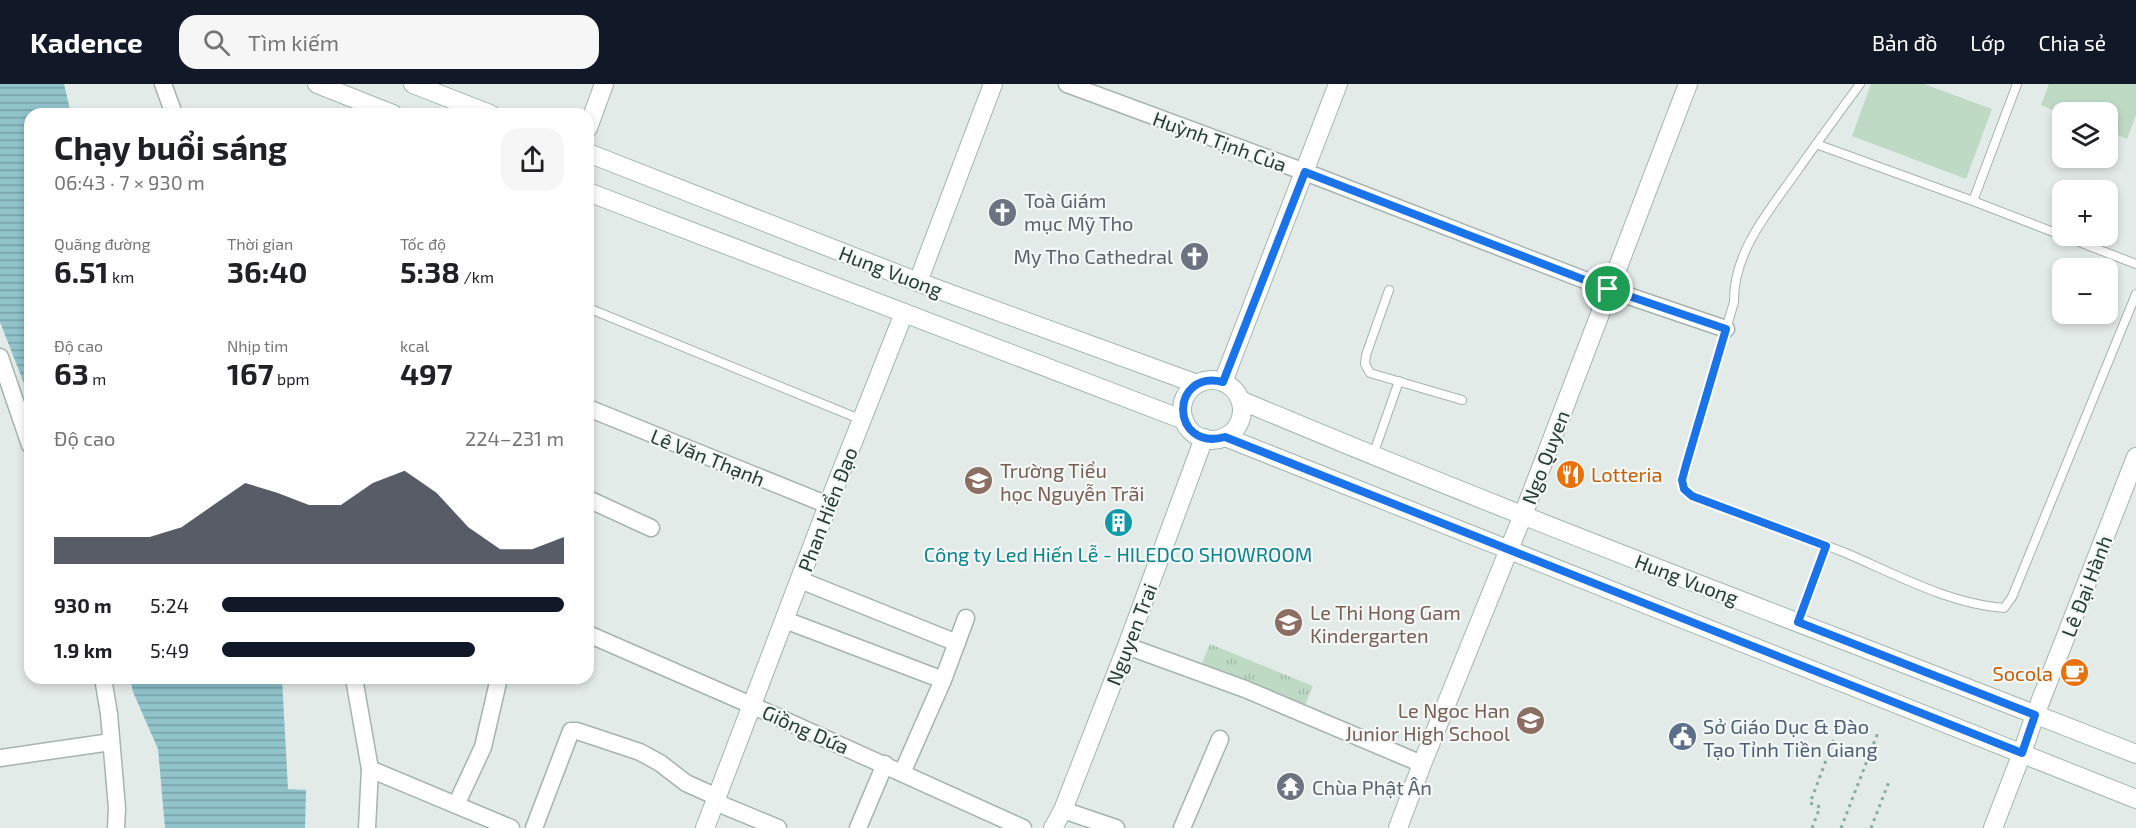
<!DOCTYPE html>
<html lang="vi">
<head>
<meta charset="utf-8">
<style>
	body { margin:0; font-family:"Exo 2",sans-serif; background:#f6f6f6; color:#202124; height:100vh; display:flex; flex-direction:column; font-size:22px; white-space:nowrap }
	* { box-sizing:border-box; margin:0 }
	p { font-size:20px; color:#757577 }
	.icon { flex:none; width:33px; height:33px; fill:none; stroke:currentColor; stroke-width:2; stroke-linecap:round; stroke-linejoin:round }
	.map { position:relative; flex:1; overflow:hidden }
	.panel { position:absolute; left:24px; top:24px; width:570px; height:576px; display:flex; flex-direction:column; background:#fff; border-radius:18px; box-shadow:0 3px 9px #0003 }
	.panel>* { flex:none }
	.buttons { position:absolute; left:2052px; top:18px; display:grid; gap:12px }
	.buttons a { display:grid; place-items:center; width:66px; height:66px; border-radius:12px; background:#fff; box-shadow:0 3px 9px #0003; font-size:30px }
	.pin { position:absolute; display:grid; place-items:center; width:51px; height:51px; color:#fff; margin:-26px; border:3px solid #fff; border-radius:50%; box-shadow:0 2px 6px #0007 }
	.round { display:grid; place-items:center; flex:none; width:63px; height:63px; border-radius:18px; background:#f6f6f6 }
	.summary { display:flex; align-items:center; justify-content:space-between; height:102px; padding:0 30px }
	h1 { font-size:33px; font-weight:700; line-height:45px }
	.figures { display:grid; grid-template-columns:repeat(3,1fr); gap:9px; height:102px; padding:6px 30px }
	.figures div { display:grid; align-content:center }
	.figures b { font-size:30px; font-weight:700 }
	.figures small { font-size:16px; font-weight:400 }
	.figures p { font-size:16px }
	.chart { height:168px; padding:12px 30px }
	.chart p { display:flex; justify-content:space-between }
	.chart svg { width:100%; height:108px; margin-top:6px; fill:#111827; opacity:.7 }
	ul { padding:0 30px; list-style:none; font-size:20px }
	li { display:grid; grid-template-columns:96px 72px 1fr; align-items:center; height:45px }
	li i { height:15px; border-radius:8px; background:#111827 }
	header { display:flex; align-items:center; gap:36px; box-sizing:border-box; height:84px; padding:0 30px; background:#111827; color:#fff }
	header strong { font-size:28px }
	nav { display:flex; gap:33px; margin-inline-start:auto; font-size:21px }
	.search { width:420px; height:54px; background:#f6f6f6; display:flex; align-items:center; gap:15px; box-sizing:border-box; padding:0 21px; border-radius:18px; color:#757577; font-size:22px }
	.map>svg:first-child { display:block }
	.grass { fill:url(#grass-tufts) }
	.pitch { fill:#bedac5 }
	.water { fill:url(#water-rules) }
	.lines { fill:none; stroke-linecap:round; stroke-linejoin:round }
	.service-casing { stroke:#a6b3af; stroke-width:10 }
	.minor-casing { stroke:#a6b3af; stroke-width:19 }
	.tertiary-casing { stroke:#a6b3af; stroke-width:20 }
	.secondary-casing { stroke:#a3b6af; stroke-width:20 }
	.path { stroke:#87ac9f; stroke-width:3; stroke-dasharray:3 4.5; stroke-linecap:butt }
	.service { stroke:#fff; stroke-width:8 }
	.minor { stroke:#fff; stroke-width:16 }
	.tertiary { stroke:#fff; stroke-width:18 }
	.secondary { stroke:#fff; stroke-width:18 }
	.route-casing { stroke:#fff; stroke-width:12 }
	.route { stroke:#1a73e8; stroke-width:8 }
	.labels { text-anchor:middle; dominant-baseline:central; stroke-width:4.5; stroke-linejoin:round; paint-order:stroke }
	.street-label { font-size:20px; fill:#253b35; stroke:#f3f8f6 }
	.worship-label { font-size:20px; fill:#5b616d; stroke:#f3f8f6; text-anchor:start }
	.education-label { font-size:20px; fill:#785e54; stroke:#f3f8f6; text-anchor:start }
	.food-label { font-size:20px; fill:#c56008; stroke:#f3f8f6; text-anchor:start }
	.culture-label { font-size:20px; fill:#0d838f; stroke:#f3f8f6 }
	.service-label { font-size:20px; fill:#4e5e75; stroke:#f3f8f6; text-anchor:start }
</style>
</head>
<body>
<header>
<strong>Kadence</strong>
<div class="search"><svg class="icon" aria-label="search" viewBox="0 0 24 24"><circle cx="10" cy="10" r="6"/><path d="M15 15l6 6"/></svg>Tìm kiếm</div>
<nav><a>Bản đồ</a><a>Lớp</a><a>Chia sẻ</a></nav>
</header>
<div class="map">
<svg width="2136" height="744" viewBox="0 0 2136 744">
	<defs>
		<pattern id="grass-tufts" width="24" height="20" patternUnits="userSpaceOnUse" patternTransform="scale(1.5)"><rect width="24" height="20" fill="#bedac5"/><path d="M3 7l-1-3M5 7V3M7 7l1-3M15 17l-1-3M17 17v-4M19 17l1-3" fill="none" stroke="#a3bcaa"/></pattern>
		<pattern id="water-rules" width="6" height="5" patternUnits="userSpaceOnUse" patternTransform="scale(1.5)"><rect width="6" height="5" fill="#91c3cb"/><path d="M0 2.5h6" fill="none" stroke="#76a0a6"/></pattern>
	</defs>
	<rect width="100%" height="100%" fill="#e3ebe8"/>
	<path class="grass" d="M1210,560l103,42 -13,31 -103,-42z"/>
	<g class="pitch">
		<path d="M1871,0h53l68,25 -26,70 -114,-43z"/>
		<path d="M2049,0h87v31l-9,24 -19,-8v-19l-46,2 -21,-9z"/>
	</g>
	<g class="water">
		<path d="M0,0h64l7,30h-41v285l-30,-77z"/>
		<path d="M130,594h152l6,111 18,1 -1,38h-140l-7,-79 -25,-57z"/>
	</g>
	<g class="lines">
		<defs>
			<g id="service">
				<path d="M1860,0c-22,30 -44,60 -65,90 -27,38 -62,79 -61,128l-48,163 -4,15 2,9 8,7c52,19 104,37 156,58 49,21 102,50 156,54l8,-11 124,-303"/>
				<path d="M1816,60l157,57 163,63"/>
				<path d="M1973,117l44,-117"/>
				<path d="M1389,206l-23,65 -1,9 5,9 92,27"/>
				<path d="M588,224l274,112"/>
				<path d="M1373,371l26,-74"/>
				<path d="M1798,538l28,-76"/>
			</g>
			<g id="minor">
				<path d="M163,0l11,30"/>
				<path d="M1067,0l238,88 303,117 118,40"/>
				<path d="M0,273l30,88"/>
				<path d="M588,324l240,97"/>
				<path d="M588,415l63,29"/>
				<path d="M800,496l157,63"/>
				<path d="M785,536l158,60 -41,93"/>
				<path d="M588,550l163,71 272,123"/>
				<path d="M1127,562l118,43 177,75"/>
				<path d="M103,594l6,36 8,94 -1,20"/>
				<path d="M354,594l16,91 -3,59"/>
				<path d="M943,596l23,-62"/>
				<path d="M0,674l111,-16"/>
				<path d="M370,685l141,59"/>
				<path d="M715,718l63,26"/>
				<path d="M456,721l27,-58 16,-69"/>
				<path d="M1063,726l53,18"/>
				<path d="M534,744l37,-97h6l63,21 20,11 26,20 31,14"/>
				<path d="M858,744l27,-64"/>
				<path d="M1182,744l38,-89"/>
			</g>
			<g id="tertiary">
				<path d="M588,44l16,-44"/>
				<path d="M918,198l75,-198"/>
				<path d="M2035,631l101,-258"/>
				<path d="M705,744l123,-323 76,-192"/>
				<path d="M1398,744l24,-64 101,-249 165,-431"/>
				<path d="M1993,744l29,-75"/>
			</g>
			<g id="secondary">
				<path d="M317,0l76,30"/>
				<path d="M413,0l77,30"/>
				<path d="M588,69l330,129 279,102"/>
				<path d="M588,108l596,228"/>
				<circle cx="1212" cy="326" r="30"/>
				<path d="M1223,298l115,-298"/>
				<path d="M1240,316c296,125 597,236 896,354"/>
				<path d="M1225,353l911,362"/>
				<path d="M2022,669l13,-38"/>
				<path d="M1053,744l10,-18 64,-164 77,-208"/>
			</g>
		</defs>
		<use href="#service" class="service-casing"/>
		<use href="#minor" class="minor-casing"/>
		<use href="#tertiary" class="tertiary-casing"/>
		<use href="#secondary" class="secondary-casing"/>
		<g class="path">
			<path d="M1812,744l8,-21 -10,-4 24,-64"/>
			<path d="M1841,744l38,-98"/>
			<path d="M1871,744l19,-49"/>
		</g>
		<use href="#service" class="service"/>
		<use href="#minor" class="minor"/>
		<use href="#tertiary" class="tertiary"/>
		<use href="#secondary" class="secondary"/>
	</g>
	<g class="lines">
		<defs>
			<path id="route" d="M1305,88l303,117 118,40 -40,136 -4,15 2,9 8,7 134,50 -28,76 237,93 -13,38 -797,-316c-55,15 -56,-68 -2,-55z"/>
		</defs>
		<use href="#route" class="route-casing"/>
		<use href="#route" class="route"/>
	</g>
	<defs>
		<symbol id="church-disc" viewBox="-11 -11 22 22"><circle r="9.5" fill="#6b7280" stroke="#f3f8f6"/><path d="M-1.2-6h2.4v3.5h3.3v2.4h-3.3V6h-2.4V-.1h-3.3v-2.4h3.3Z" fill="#fff"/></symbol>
		<symbol id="restaurant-disc" viewBox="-11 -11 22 22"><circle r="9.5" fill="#e8710a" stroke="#f3f8f6"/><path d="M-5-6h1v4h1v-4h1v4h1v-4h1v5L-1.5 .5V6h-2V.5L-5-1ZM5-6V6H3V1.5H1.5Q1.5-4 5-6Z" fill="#fff"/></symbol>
		<symbol id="school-disc" viewBox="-11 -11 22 22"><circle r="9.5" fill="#8d6e63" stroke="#f3f8f6"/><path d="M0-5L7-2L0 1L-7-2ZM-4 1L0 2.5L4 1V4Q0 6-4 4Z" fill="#fff"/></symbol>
		<symbol id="building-disc" viewBox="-11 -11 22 22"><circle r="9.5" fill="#0f9aa8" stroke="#f3f8f6"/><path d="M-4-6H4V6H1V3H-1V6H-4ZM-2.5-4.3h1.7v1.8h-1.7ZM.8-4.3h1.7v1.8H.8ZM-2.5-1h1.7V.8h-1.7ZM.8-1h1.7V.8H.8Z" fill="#fff"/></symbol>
		<symbol id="cafe-disc" viewBox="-11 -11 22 22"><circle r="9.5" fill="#e8710a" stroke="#f3f8f6"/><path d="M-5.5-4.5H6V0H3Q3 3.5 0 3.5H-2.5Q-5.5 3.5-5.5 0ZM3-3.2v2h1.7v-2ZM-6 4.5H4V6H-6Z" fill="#fff"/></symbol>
		<symbol id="civic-disc" viewBox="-11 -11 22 22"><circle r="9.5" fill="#5c6f8a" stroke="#f3f8f6"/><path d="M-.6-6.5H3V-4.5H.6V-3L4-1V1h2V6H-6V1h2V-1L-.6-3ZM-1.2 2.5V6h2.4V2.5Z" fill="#fff"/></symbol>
		<symbol id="temple-disc" viewBox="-11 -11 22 22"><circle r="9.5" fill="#6b7280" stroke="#f3f8f6"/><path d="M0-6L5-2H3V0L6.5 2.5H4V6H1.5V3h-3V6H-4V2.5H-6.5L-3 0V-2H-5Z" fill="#fff"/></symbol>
	</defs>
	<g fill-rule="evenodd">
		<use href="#church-disc" x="986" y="112" width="33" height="33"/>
		<use href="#church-disc" x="1178" y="156" width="33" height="33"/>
		<use href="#restaurant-disc" x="1554" y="374" width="33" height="33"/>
		<use href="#school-disc" x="962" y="380" width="33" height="33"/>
		<use href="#building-disc" x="1102" y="422" width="33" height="33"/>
		<use href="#school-disc" x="1272" y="522" width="33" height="33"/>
		<use href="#cafe-disc" x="2058" y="572" width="33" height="33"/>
		<use href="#school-disc" x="1514" y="620" width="33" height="33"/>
		<use href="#civic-disc" x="1666" y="636" width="33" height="33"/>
		<use href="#temple-disc" x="1274" y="686" width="33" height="33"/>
	</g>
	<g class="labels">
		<g class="street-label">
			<text transform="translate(1220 57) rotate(20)">Huỳnh Tịnh Của</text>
			<text transform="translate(891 187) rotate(21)">Hung Vuong</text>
			<text transform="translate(708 373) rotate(22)">Lê Văn Thạnh</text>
			<text transform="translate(1545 373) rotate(-69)">Ngo Quyen</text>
			<text transform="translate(827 425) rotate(-69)">Phan Hiển Đạo</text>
			<text transform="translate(1687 495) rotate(21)">Hung Vuong</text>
			<text transform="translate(2086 502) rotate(-69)">Lê Đại Hành</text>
			<text transform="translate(1131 550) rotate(-69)">Nguyen Trai</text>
			<text transform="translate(806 645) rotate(24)">Giồng Dứa</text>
		</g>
		<g class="worship-label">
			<text x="1024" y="116">Toà Giám<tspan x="1024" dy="23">mục Mỹ Tho</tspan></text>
			<text x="1173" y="172" text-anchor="end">My Tho Cathedral</text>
			<text x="1312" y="703">Chùa Phật Ân</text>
		</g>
		<g class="education-label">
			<text x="1000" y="386">Trường Tiểu<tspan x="1000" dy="23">học Nguyễn Trãi</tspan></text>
			<text x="1310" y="528">Le Thi Hong Gam<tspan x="1310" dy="23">Kindergarten</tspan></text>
			<text x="1510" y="626" text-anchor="end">Le Ngoc Han<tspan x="1510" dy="23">Junior High School</tspan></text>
		</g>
		<g class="food-label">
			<text x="1591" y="390">Lotteria</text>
			<text x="2053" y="589" text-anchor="end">Socola</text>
		</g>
		<g class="culture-label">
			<text x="1118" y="470">Công ty Led Hiến Lễ - HILEDCO SHOWROOM</text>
		</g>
		<g class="service-label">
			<text x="1703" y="642">Sở Giáo Dục &amp; Đào<tspan x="1703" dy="23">Tạo Tỉnh Tiền Giang</tspan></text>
		</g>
	</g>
</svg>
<div class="buttons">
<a><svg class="icon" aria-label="layers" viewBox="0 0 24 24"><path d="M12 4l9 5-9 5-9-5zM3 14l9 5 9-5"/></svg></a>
<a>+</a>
<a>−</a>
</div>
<div class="pin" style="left:1608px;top:205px;background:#1e9e55"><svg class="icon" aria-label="arrive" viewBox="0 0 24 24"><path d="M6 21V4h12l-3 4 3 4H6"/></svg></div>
<section class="panel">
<div class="summary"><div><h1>Chạy buổi sáng</h1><p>06:43 · 7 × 930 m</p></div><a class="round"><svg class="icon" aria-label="share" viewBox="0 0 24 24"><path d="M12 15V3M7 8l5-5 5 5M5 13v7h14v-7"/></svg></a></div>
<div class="figures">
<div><p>Quãng đường</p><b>6.51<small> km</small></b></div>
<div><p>Thời gian</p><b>36:40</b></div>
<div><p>Tốc độ</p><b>5:38<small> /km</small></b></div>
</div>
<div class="figures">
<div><p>Độ cao</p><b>63<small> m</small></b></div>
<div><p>Nhịp tim</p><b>167<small> bpm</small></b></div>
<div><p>kcal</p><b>497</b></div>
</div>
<div class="chart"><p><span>Độ cao</span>224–231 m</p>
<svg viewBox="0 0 160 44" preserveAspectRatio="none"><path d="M0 44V33L10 33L20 33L30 33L40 29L50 20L60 11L70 15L80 20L90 20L100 11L110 6L120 15L130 29L140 38L150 38L160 33V44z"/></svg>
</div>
<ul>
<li><b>930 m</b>5:24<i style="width:100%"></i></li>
<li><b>1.9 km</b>5:49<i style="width:74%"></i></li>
</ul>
</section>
</div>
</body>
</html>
